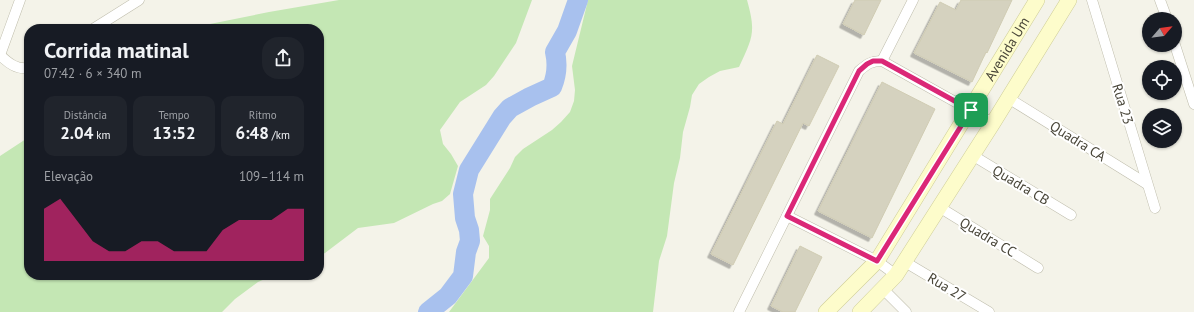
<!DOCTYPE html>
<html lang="pt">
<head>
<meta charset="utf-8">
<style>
	body { margin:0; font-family:"PT Sans",sans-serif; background:#20242c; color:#f1f3f6; height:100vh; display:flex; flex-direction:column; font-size:15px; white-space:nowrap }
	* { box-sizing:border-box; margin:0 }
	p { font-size:13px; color:#9ea1a6 }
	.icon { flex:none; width:22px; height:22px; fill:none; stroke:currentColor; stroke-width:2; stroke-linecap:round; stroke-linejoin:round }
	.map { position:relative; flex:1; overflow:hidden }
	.details { position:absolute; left:24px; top:24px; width:300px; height:256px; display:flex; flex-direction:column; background:#171b24; border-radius:16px; box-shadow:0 1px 3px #0004 }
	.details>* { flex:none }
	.needle { width:26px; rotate:62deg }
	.controls { position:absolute; left:1142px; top:12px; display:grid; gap:8px }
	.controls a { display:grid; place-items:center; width:40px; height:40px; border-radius:50%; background:#171b24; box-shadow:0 1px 3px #0004; font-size:20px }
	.pin { position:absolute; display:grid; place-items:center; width:34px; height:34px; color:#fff; margin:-17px; border-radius:8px; box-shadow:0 2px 6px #0006 }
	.round { display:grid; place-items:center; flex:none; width:42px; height:42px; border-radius:16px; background:#20242c }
	.overview { display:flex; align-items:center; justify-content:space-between; height:68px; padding:0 20px }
	h1 { font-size:22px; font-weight:600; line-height:30px }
	.stats { display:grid; grid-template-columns:repeat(3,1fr); gap:6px; height:68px; padding:4px 20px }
	.stats div { display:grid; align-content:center; border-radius:10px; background:#20242c; text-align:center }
	.stats b { font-size:17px; font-weight:600 }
	.stats small { font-size:11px; font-weight:400 }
	.stats p { font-size:11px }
	.chart { height:112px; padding:8px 20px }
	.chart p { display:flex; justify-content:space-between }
	.chart svg { width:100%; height:72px; margin-top:4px; fill:#db2777; opacity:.7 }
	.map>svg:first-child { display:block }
	.green { fill:#c4e7b4 }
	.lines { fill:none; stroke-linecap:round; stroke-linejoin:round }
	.river { stroke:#a8c1ee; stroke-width:20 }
	.building { fill:#d5d2bf; stroke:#d0ccb3; filter:url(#shadow) }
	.street-casing { stroke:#bfbdac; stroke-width:11 }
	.secondary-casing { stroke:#cfce98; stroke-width:16 }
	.street { stroke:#fff; stroke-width:10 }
	.secondary { stroke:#fdfccb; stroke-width:15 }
	.route-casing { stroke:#fff; stroke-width:8 }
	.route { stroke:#db2777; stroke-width:5 }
	.labels { text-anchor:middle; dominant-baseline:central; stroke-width:4; stroke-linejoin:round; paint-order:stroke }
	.street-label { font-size:14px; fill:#484538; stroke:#fff }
</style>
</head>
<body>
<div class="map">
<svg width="1194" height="312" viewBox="0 0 1194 312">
	<defs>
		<filter id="shadow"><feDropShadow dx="-3.5" dy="3.5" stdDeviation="0" flood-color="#0004"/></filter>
	</defs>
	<rect width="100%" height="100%" fill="#f4f3e9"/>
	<g class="green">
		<path d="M339,0h193l-16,43 -22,33 -8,9 -26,17 -20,28 3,14 8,10 7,12 -8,28 -8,7 -9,3 -39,19 -36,5 -33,25 -6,3v-227h-117l8,-5 59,-12z"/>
		<path d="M588,0h159c9,32 6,37 -8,67l-19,4 -11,6 -10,7 -7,11 -2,12 -7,25 -3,26 -6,25 -7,53 -8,25 -6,51h-204l40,-54v-12l-6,-10 7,-26v-11l20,-31 5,-11 8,-8 29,-19 9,-8 9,-10 4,-11 1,-11 -3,-24z"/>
		<path d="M29,137v138h245l-16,7 -23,17 -13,13h-222v-156z"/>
	</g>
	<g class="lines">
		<path class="river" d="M428,312l20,-16 15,-20 3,-24 4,-11 -1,-11 -4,-12 -2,-24 6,-24 33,-53 8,-9 20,-11 22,-10c5,-12 6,-22 3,-35l12,-21 11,-31"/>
	</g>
	<g class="building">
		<path d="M855,0h26l-17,35 -21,-11z"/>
		<path d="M961,0h51l-25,53 -1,-1 -14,30 -58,-29 26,-51 16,8z"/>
		<path d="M817,55l22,11 -30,60 -6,-3 -70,142 -22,-11 66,-133 6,3z"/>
		<path d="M882,82l53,27 -63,129 -54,-27z"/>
		<path d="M800,246l22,11 -27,55h-12l-12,-6z"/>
	</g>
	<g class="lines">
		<defs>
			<g id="street">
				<path d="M1092,0l63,208"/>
				<path d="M1160,0l7,19"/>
				<path d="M93,29l46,-29"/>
				<path d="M1175,45l19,59"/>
				<path d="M0,55l20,-55"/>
				<path d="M0,55c8,8 17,15 29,13"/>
				<path d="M882,61l31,-61"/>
				<path d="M1008,98l139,86"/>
				<path d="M972,155l99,60"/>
				<path d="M939,207l99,61"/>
				<path d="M787,216l90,45 19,14"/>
				<path d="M905,262l84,50"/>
				<path d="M883,289l23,23"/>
				<path d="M739,312l120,-241c8,-7 12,-10 23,-10l111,62"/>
			</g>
			<g id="secondary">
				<path id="s1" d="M826,312l51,-51 160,-261"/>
				<path d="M860,312l36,-37 97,-152 76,-123"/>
			</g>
		</defs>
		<use href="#street" class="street-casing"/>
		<use href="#secondary" class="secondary-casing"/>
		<use href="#street" class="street"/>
		<use href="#secondary" class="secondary"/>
	</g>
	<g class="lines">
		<defs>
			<path id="route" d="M873,61h9l89,49 -94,151 -90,-45 72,-145 8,-7z"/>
		</defs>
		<use href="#route" class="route-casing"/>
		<use href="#route" class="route"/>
	</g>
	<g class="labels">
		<g class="street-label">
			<text stroke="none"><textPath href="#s1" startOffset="321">Avenida Um</textPath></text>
			<text transform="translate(1123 104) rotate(73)">Rua 23</text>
			<text transform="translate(1078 141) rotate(32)">Quadra CA</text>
			<text transform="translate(1021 185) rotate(31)">Quadra CB</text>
			<text transform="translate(988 237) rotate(31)">Quadra CC</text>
			<text transform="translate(947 287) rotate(31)">Rua 27</text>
		</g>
	</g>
</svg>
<div class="controls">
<a><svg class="needle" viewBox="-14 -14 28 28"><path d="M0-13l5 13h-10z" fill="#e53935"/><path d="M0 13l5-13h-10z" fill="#9ea1a6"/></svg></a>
<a><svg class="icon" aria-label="locate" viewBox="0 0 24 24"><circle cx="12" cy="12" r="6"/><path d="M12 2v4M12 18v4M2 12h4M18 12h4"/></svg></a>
<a><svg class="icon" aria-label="layers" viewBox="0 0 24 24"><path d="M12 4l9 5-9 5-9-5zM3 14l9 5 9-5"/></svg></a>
</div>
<div class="pin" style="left:971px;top:110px;background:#1e9e55"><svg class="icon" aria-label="arrive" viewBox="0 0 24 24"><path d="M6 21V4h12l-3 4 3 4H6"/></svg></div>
<section class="details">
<div class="overview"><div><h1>Corrida matinal</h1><p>07:42 · 6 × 340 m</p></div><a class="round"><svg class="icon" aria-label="share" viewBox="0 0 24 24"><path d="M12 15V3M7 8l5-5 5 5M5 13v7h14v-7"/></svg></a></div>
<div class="stats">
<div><p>Distância</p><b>2.04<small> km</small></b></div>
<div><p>Tempo</p><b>13:52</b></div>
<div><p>Ritmo</p><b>6:48<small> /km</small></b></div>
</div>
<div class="chart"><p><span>Elevação</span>109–114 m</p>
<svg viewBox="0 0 160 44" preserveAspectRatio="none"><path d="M0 44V12L10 6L20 19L30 32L40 38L50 38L60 32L70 32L80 38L90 38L100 38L110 25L120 19L130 19L140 19L150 12L160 12V44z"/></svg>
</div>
</section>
</div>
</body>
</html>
